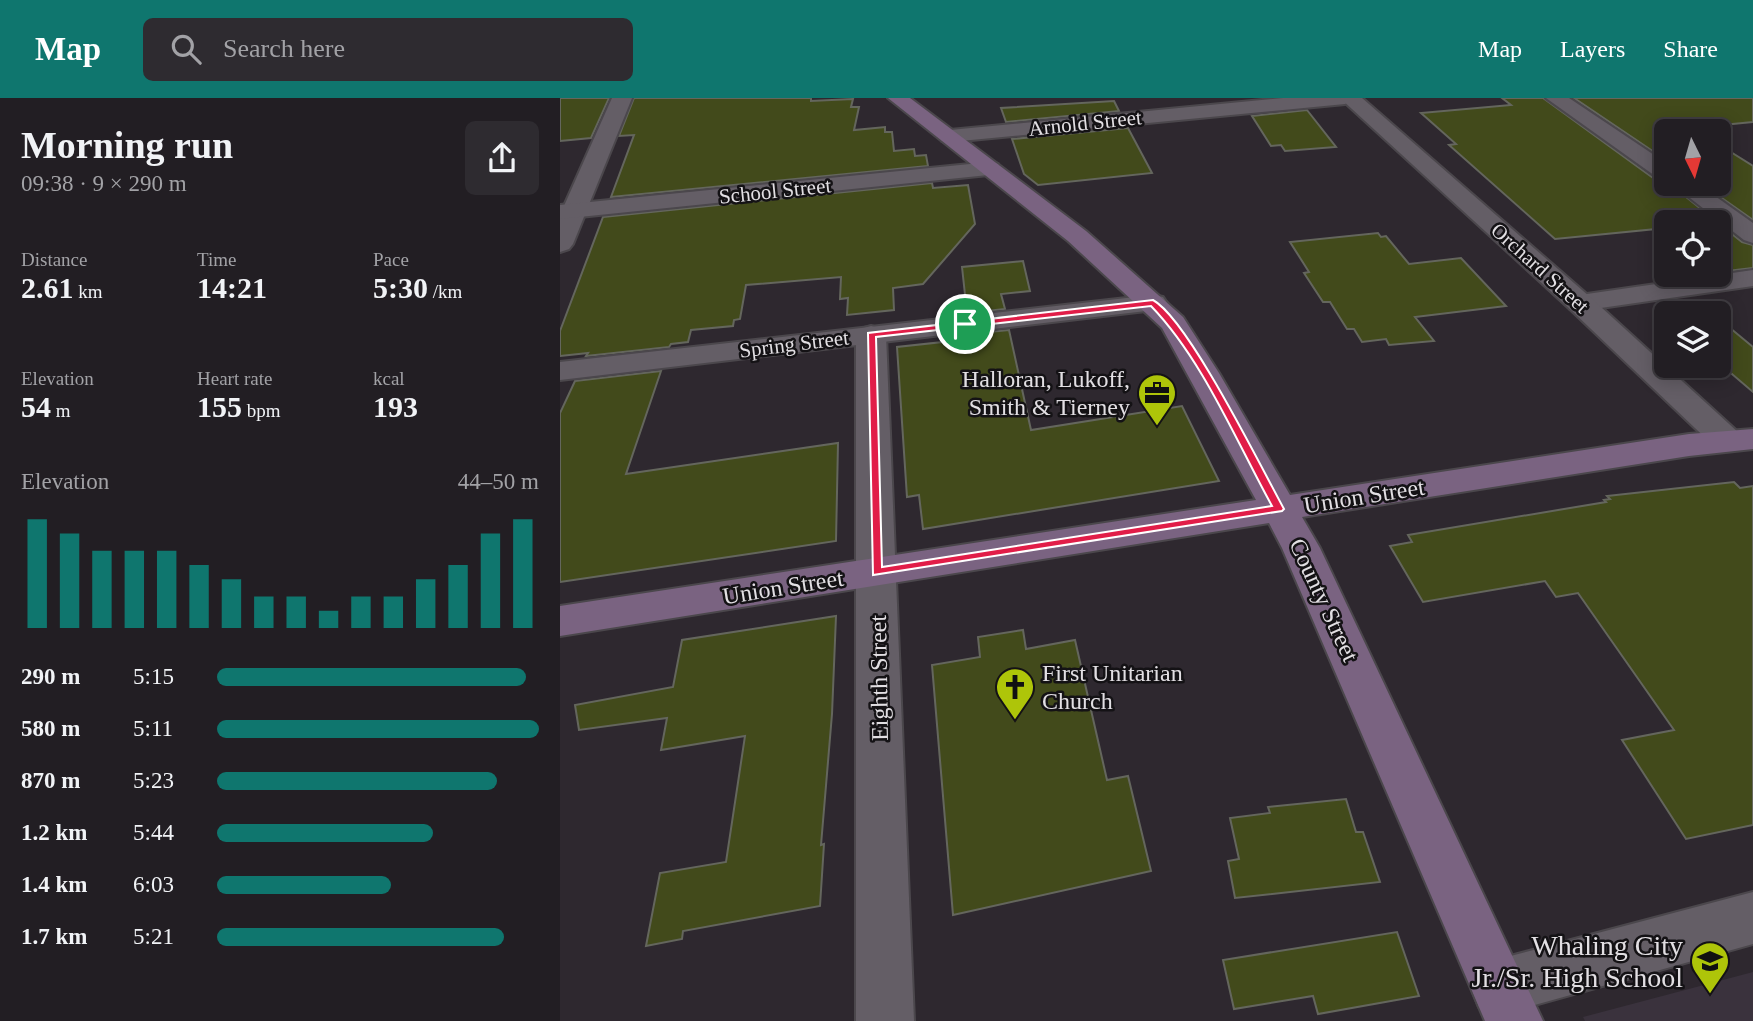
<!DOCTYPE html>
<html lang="en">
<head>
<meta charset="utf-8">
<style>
	body { margin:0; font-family:"Times New Roman",serif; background:#2e2b30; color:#f1f3f6; height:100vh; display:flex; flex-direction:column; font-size:26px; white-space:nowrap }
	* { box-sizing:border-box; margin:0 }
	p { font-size:23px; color:#a2a2a6 }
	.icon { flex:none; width:38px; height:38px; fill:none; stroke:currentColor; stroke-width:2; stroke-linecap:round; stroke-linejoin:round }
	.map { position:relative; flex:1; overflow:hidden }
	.side { display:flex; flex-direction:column; background:#221e23; width:560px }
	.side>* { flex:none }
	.needle { width:46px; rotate:175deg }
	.buttons { position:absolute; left:1094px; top:21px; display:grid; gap:14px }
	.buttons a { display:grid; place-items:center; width:77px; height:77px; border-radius:10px; background:#221e23; box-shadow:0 4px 18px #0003,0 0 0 2px #3f3c41; font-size:35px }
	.pin { position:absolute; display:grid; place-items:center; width:60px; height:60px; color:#fff; margin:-30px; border:4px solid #fff; border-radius:50%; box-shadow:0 2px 7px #0007 }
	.round { display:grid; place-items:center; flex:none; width:74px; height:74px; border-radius:10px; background:#2e2b30 }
	.head { display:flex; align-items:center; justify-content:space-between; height:119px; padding:0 21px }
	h1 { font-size:38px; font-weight:700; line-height:52px }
	.figures { display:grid; grid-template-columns:repeat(3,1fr); gap:10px; height:119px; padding:7px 21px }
	.figures div { display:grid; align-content:center }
	.figures b { font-size:30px; font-weight:700 }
	.figures small { font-size:19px; font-weight:400 }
	.figures p { font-size:19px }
	.chart { height:196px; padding:14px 21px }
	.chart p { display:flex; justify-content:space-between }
	.chart svg { width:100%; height:126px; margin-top:7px; stroke:#0f766e; stroke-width:6 }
	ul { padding:0 21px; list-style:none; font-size:23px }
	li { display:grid; grid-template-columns:112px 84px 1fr; align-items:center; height:52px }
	li i { height:18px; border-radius:9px; background:#0f766e }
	header { display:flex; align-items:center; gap:42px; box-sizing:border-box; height:98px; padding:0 35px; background:#0f766e; color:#fff }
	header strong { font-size:33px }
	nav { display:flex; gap:38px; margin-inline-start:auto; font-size:24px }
	.search { width:490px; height:63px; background:#2e2b30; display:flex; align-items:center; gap:18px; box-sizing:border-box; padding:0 24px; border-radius:10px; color:#a2a2a6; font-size:26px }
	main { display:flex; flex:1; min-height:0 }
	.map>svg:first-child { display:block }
	.built { fill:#3a323d }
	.building { fill:#424a1b; stroke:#64665d; stroke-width:2 }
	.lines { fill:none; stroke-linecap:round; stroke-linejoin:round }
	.minor-casing { stroke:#4b474c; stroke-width:4 }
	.tertiary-casing { stroke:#4b474c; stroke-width:4 }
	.secondary-casing { stroke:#4b474c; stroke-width:4 }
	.minor { fill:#645e66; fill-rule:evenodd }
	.tertiary { fill:#645e66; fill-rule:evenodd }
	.secondary { fill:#7a6381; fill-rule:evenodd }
	.route { fill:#e11d48; stroke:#fff; stroke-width:2; fill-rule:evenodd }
	.labels { text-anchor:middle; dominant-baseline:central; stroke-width:5; stroke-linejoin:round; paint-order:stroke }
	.far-street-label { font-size:21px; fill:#e2dfe3; stroke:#141215 }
	.poi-label { font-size:24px; fill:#e2dfe3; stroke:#141215; text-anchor:end }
	.street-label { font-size:24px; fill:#e2dfe3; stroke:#141215 }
	.near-poi-label { font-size:28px; fill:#e2dfe3; stroke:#141215; text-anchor:end }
</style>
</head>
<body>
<header>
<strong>Map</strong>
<div class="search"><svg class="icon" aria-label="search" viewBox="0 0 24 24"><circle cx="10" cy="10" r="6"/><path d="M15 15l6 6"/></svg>Search here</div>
<nav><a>Map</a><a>Layers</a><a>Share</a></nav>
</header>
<main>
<section class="side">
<div class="head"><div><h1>Morning run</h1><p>09:38 · 9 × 290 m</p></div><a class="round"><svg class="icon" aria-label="share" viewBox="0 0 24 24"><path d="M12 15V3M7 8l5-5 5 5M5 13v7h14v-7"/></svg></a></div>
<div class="figures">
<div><p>Distance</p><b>2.61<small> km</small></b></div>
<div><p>Time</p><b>14:21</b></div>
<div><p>Pace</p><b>5:30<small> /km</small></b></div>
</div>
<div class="figures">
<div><p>Elevation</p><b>54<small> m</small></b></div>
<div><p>Heart rate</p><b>155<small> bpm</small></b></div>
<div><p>kcal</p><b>193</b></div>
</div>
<div class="chart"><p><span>Elevation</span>44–50 m</p>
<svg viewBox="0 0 160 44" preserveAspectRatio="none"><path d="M5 44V6M15 44V11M25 44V17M35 44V17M45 44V17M55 44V22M65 44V27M75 44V33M85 44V33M95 44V38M105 44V33M115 44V33M125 44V27M135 44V22M145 44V11M155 44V6"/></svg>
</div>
<ul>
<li><b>290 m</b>5:15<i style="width:96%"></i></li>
<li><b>580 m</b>5:11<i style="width:100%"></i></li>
<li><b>870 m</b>5:23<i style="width:87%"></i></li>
<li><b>1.2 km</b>5:44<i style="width:67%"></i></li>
<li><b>1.4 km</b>6:03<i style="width:54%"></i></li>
<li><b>1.7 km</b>5:21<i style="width:89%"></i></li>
</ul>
</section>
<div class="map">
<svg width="1193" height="923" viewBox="0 0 1193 923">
	<rect width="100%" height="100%" fill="#2e282f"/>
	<path class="built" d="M1193,874v49h-168l-2,-4z"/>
	<g class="building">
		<path d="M0,0h49l-18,40 -31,3z"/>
		<path d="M74,0h177v3l42,-2 -2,8h8l-5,23 31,-3v5h7l2,19 20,-2 1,7 11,-1 2,11 -317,31 23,-62 -15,1z"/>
		<path d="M942,0h41l113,82 14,4 47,38h-51v6l-111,11 -106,-94 7,-1 -35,-31 90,-8z"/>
		<path d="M1014,0h179v24l-61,6 5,3h-31v29z"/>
		<path d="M554,3l5,10 -113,11 -5,-14z"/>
		<path d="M747,12l29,37 -51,4 -4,-6 -10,1 -19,-30z"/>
		<path d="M568,30l24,45 -114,12 -14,-11 -12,-35z"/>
		<path d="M1158,46l35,22v54l-51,-36h16z"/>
		<path d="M372,85l1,5 35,-3 7,39 -52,60 -30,4 1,22 -47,5 1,-17 -8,1 1,-22 -95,8 -6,34 -6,1 -1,6 -42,4 -3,12 -17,2 -2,3 -83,9 2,-3 -28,3v-25l43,-114z"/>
		<path d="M1158,125l24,19 11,3v23l-35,4z"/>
		<path d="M818,135l3,4 5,-1 23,28 52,-6 45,48 -91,11 19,24 -45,4 -3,-6 -24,3 -8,-13h-7l-17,-27h-7l-19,-29 5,-1 -19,-30z"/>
		<path d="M463,163l7,30 -29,3 4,15 -38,4 -5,-46z"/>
		<path d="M1158,220l35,29v45l-35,-30z"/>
		<path d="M449,232l22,100 151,-24 37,75 -296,48 -4,-34 -12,2 -10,-150 73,-8 -1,-5z"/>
		<path d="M101,273l-35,103 212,-31 -2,98 -276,41v-169l15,-32z"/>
		<path d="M1174,384l6,6 13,-2v339l-67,14 -64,-99 52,-10 -96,-137 -22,4 -11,-16 -122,21 -33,-56 22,-4 -4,-7 198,-33 -2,-2 6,-1 -3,-3z"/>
		<path d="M276,518l-4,98 -11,131 3,-1 -4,62 -137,25 -1,8 -36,7 14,-73 66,-11 19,-126 -84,14 6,-32 -88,12 -4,-25 98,-18 9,-47z"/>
		<path d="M463,532l3,19 49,-9 32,140 21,-4 23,95 -198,44 -21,-250 48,-8 -2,-20z"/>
		<path d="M786,701l10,33h7l17,50 -145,16 -7,-37 11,-2 -9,-41 40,-5 -2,-6z"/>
		<path d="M837,834l22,64 -101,18 -5,-18 -79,13 -11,-49z"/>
	</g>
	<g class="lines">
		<defs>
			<g id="minor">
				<path d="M52,0h20l-59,146 -4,5 -9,3v-37z"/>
				<path d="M723,0h72l-10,6 -395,38 -8,-1 -3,-5 3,-5 8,-1z"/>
				<path d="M986,0h23l97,65v17l-8,-2z"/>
				<path d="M1112,86h26l55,39v20l-9,-3z"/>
				<path d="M1193,172v16l-173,25 -10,-2 -4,-6 4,-6 10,-2z"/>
				<path d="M311,228l10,3 5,6 28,686h-58v-686l5,-6z"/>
				<path d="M1193,794v52l-254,71 -20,-8 -8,-20 8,-20 20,-8z"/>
			</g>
			<g id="tertiary">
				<path d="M780,0h22l228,199 150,137 5,7 -5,7 -12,3 -12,-3 -146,-139z"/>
				<path d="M430,64l8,2 3,5 -3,5 -438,45v-14z"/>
				<path d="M593,197l10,2 4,6 -4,6 -603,71v-18z"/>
			</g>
			<path id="secondary" d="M328,0h22l176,133 97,86 36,56 71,122 399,-61 64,-5v20l-64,7 -387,61 18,31 223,473h-58l-203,-473 -13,-25 -709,113v-30l696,-106 -94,-172 -94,-87z"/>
		</defs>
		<use href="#minor" class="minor-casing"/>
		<use href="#tertiary" class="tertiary-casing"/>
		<use href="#secondary" class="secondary-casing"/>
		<use href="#minor" class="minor"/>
		<use href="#tertiary" class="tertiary"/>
		<use href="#secondary" class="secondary"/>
	</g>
	<path class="route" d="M593,202c35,19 108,167 131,209l-2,2 -409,64 -5,-242zM591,208c52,54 85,135 121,200l-390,61 -6,-230z"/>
	<defs>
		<symbol id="office-pin" viewBox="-11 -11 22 30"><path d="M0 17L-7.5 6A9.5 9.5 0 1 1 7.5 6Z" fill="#aec509" stroke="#141215"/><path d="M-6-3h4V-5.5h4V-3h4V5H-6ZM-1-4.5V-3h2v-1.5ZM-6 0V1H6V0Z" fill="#111"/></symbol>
		<symbol id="church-pin" viewBox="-11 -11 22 30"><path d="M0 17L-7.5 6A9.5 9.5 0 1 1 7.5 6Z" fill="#aec509" stroke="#141215"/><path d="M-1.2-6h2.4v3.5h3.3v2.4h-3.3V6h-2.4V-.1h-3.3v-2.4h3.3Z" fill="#111"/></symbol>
		<symbol id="school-pin" viewBox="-11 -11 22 30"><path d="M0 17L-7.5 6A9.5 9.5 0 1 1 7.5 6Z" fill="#aec509" stroke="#141215"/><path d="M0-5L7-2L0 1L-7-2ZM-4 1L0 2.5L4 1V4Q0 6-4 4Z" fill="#111"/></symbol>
	</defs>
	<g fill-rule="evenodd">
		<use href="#office-pin" x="575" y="273" width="44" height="60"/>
		<use href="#church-pin" x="433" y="567" width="44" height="60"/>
		<use href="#school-pin" x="1128" y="841" width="44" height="60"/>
	</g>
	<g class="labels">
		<g class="far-street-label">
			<text transform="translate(525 25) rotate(-6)">Arnold Street</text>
			<text transform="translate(215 93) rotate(-6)">School Street</text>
			<text transform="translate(980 170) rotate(42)">Orchard Street</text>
			<text transform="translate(234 246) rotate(-7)">Spring Street</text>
		</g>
		<g class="poi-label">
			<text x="570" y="281">Halloran, Lukoff,<tspan x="570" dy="28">Smith &amp; Tierney</tspan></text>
			<text x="482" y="575" text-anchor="start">First Unitarian<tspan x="482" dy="28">Church</tspan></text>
		</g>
		<g class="street-label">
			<text transform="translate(804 398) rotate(-9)">Union Street</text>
			<text transform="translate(223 489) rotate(-9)">Union Street</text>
			<text transform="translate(764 502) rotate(65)">County Street</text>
			<text transform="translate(319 580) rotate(-91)">Eighth Street</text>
		</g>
		<g class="near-poi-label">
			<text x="1123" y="847">Whaling City<tspan x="1123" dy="32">Jr./Sr. High School</tspan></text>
		</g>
	</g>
</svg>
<div class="buttons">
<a><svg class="needle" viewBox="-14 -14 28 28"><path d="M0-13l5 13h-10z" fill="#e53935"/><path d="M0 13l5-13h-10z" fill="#a2a2a6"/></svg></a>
<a><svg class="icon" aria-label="locate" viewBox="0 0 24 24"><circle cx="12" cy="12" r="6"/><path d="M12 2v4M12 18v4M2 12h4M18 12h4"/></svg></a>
<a><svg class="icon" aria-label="layers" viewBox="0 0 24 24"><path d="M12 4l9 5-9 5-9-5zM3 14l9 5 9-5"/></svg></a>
</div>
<div class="pin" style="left:405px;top:226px;background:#1e9e55"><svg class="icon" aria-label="arrive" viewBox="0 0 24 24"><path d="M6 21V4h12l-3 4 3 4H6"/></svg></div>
</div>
</main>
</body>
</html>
